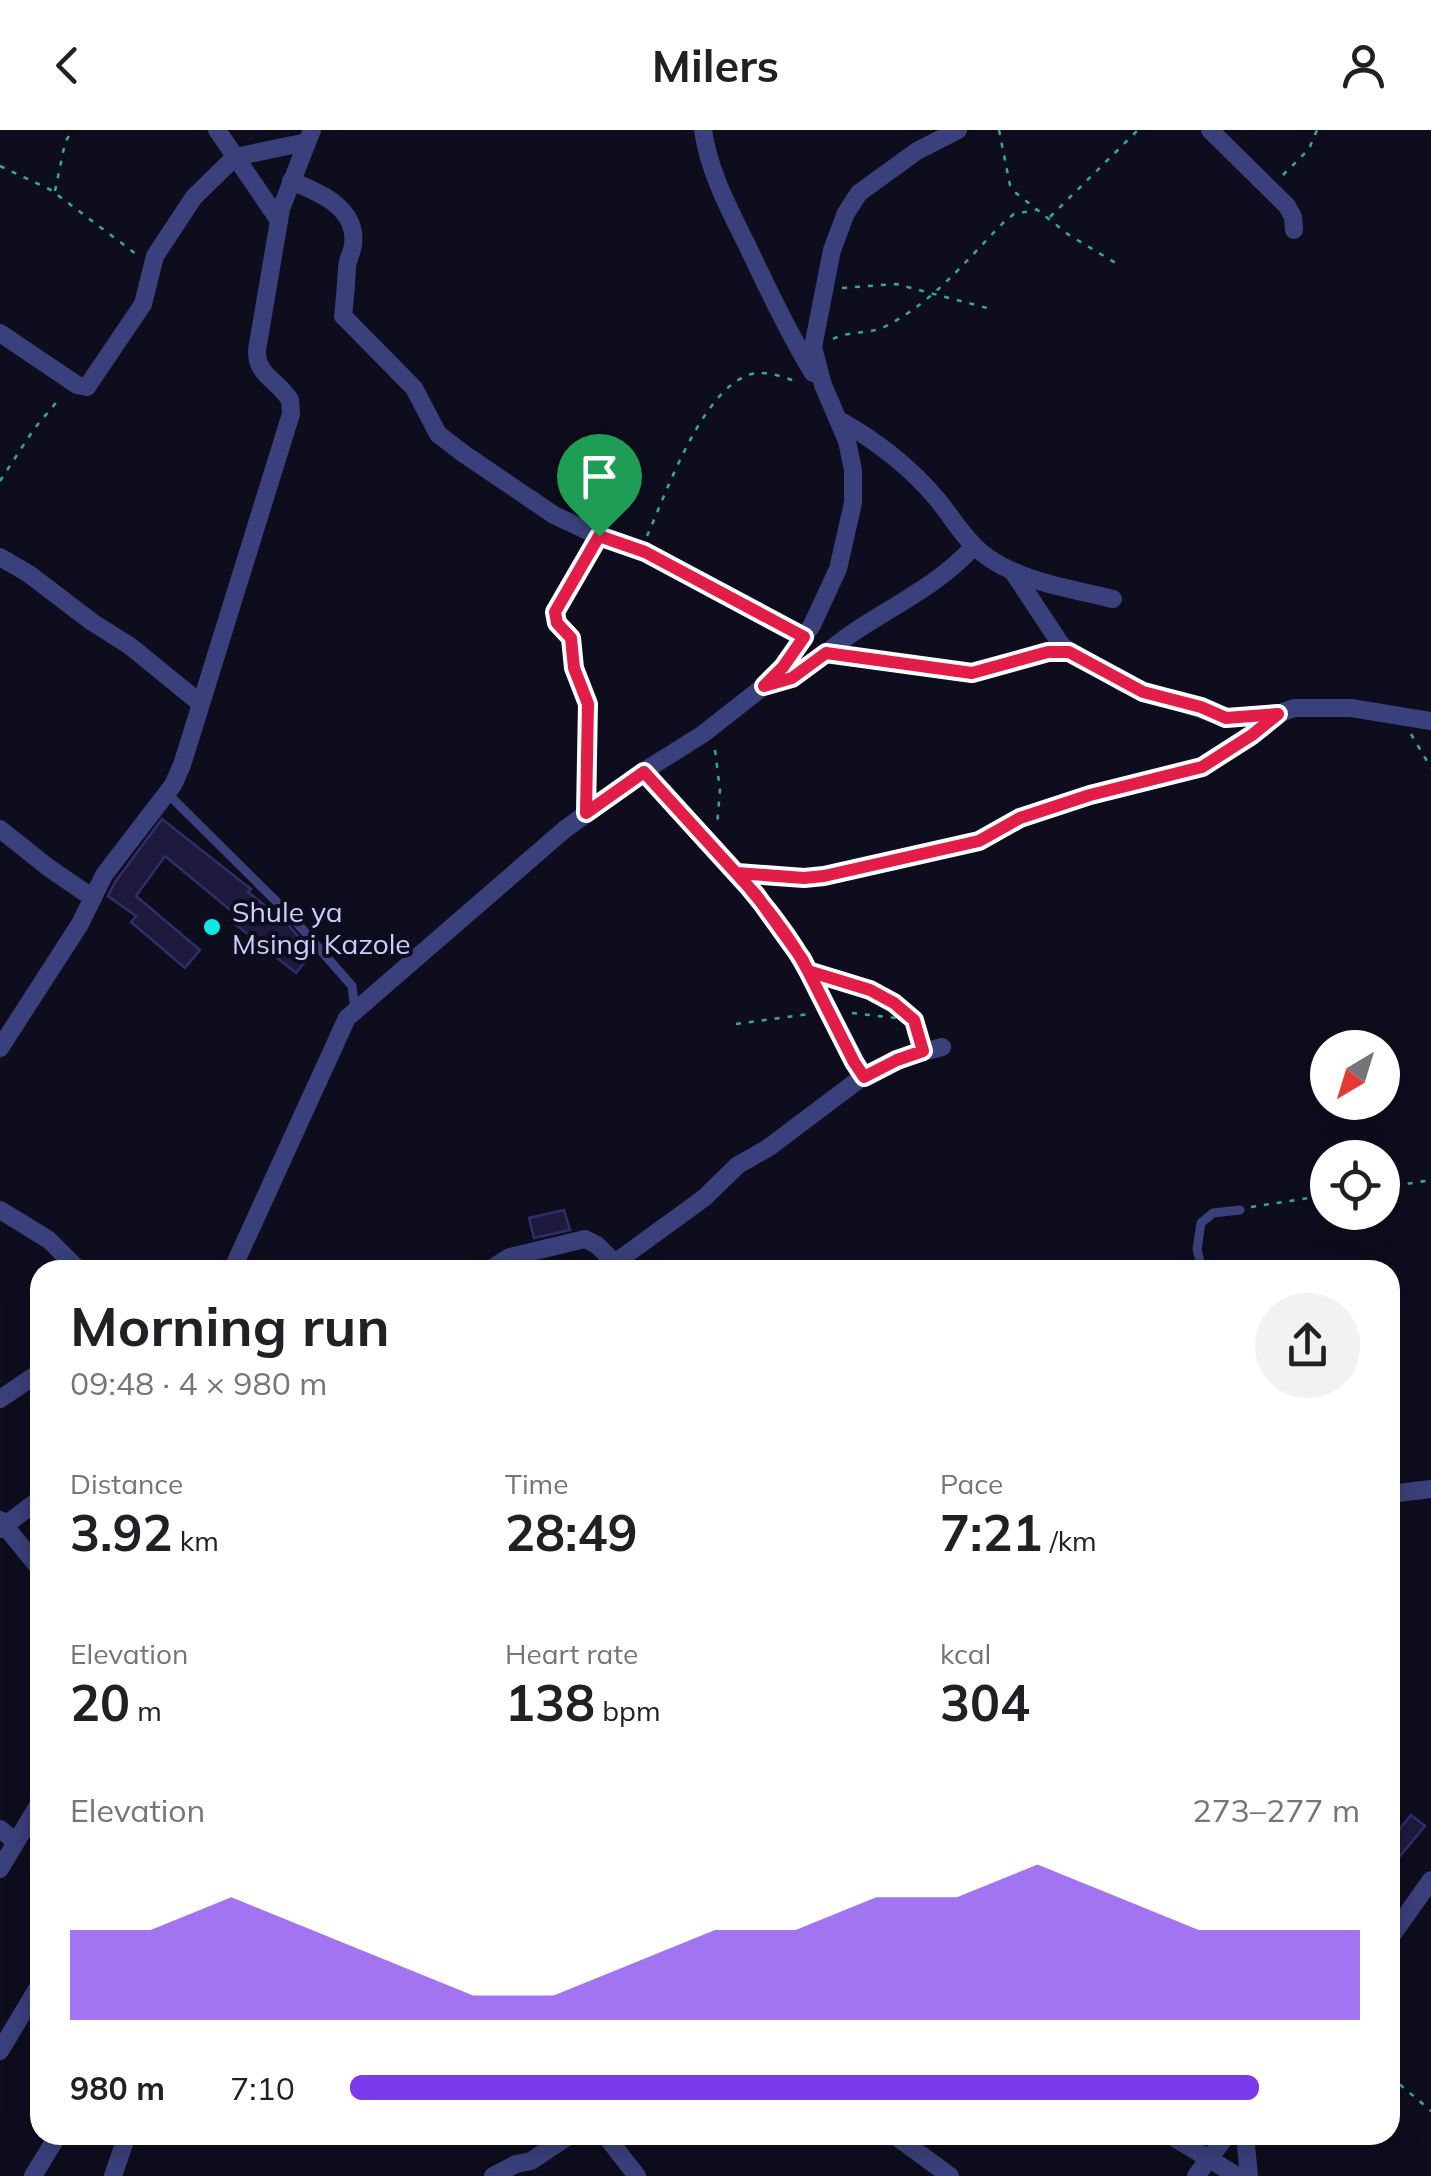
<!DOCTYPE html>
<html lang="en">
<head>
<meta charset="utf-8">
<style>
	body { margin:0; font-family:Mulish,sans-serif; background:#f2f2f2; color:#202124; height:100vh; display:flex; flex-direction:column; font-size:38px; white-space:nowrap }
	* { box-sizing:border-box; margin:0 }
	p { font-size:32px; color:#757577 }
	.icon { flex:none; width:55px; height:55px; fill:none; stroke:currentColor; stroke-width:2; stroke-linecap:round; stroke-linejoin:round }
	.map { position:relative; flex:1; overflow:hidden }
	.side { position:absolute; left:30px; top:1130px; width:1370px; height:885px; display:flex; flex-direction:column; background:#fff; border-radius:30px; box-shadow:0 5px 25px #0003 }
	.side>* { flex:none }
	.needle { width:65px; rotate:218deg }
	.controls { position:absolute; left:1310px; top:900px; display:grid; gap:20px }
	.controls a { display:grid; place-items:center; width:90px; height:90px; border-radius:50%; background:#fff; box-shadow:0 5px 25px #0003; font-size:50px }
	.pin { position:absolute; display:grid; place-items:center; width:85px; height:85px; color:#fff; margin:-102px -42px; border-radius:50% 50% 50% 0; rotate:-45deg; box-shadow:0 0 10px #0007 }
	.pin .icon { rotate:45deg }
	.round { display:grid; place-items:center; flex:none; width:105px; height:105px; border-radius:52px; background:#f2f2f2 }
	.headline { display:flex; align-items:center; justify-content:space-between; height:170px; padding:0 40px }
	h1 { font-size:55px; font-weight:700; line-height:75px }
	.figures { display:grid; grid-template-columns:repeat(3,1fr); gap:15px; height:170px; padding:10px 40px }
	.figures div { display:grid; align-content:center }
	.figures b { font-size:50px; font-weight:700 }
	.figures small { font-size:28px; font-weight:400 }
	.figures p { font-size:28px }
	.chart { height:280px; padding:20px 40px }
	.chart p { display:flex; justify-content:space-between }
	.chart svg { width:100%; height:180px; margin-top:10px; fill:#7c3aed; opacity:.7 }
	ul { padding:0 40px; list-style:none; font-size:32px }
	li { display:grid; grid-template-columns:160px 120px 1fr; align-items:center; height:75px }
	li i { height:25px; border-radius:12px; background:#7c3aed }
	header { display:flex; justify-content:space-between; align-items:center; height:130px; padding:0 40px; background:#fff; font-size:45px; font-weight:700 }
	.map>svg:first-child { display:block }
	.building { fill:#1d1a3e; stroke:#312d69; stroke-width:2.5 }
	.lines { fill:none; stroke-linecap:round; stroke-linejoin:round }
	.path { stroke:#33ab94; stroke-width:2.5; stroke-dasharray:5 8; stroke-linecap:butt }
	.service { stroke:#3a407b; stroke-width:9 }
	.minor { stroke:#3a407b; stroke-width:18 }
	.route-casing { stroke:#fff; stroke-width:20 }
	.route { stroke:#e11d48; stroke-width:12 }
	.poi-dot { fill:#0bebe4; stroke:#0e0d1e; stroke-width:4 }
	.labels { text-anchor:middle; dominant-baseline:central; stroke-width:8; stroke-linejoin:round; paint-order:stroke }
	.poi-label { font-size:28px; fill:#cdcefd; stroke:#0e0d1e; text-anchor:start }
</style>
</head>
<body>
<header><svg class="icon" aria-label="back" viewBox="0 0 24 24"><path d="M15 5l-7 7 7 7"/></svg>Milers<svg class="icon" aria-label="person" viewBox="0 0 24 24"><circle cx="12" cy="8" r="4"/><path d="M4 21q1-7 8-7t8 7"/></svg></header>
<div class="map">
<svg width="1431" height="2046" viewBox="0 0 1431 2046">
	<rect width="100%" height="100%" fill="#0e0d1e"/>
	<g class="building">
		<path d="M162,689l89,70 -3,3 38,30 26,31 -16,20 -66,-53 5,-6 -70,-58 -29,40 64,54 -15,18 -54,-46 5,-6 -28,-20 7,-14z"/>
		<path d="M564,1080l6,20 -36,8 -5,-20z"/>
		<path d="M1411,1685l14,11 -35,42v-27z"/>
	</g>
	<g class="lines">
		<g class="path">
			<path d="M999,0l11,55 6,8 53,42 50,30"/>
			<path d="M0,36l51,24 85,64"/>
			<path d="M1283,45l26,-26 8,-19"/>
			<path d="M55,61l10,-48 7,-13"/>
			<path d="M1050,87l88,-87"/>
			<path d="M842,158l54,-4 95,25"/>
			<path d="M833,209c17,-9 36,-4 53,-13 49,-25 81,-67 119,-105l9,-7 22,-4"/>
			<path d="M0,351l34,-52 26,-31"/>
			<path d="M647,406c19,-42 58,-157 110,-163 12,-1 26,4 38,8"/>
			<path d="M850,527l121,16 72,-19"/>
			<path d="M1411,604l20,34"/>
			<path d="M715,620l5,40 -3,36"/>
			<path d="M585,661l4,-87 -15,-36 -3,-29 -14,-16 -2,-11 35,-59"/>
			<path d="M833,849c30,8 78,19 85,55"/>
			<path d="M852,883l62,7"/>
			<path d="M736,894l73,-10"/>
			<path d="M1382,1058l49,-8"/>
			<path d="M1251,1077l77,-12"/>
			<path d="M1390,1946l41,35"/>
		</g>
		<g class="service">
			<path d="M167,663l123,122 62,71 3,23"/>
			<path d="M1202,1140l-5,-21 4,-26 12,-10 27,-3"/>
		</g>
		<g class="minor">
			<path d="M217,0l61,89"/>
			<path d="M703,0c6,42 26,79 45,117 20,43 40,85 65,126"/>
			<path d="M1210,0l77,76 6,11 1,13"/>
			<path d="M291,51c28,11 67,27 62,64 -1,8 -6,15 -6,23 -1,17 -2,32 -4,48l71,72 24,46 26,20 90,61 45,21 46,16 160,85"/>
			<path d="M0,203l77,52 10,2 56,-83 12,-48 39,-59 41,-40 72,-15"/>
			<path d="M841,291c37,21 69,46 96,78 15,18 27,40 45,54 37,29 87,35 131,46"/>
			<path d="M0,427l29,17 63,48 38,24 70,57"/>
			<path d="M1013,442l49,74 63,38 101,34 49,-4"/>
			<path d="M769,554c37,-9 55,-32 85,-52 42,-28 86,-48 120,-86"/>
			<path d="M644,641l111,124 47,64 62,118"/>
			<path d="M0,699l49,39 44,30"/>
			<path d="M737,743l68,5 19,-2 155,-35 41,-23 70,-23 112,-28 50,-32 26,-21 16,-6h57l80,13"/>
			<path d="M0,918l80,-124 24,-49 69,-90 9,-20 109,-351 -1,-14c-12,-20 -34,-24 -33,-50l24,-141 31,-79"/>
			<path d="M0,1080l49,30 30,30"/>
			<path d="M616,1132l88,-64 34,-33 30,-17 89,-67 40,-22 45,-12"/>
			<path d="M232,1140l115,-252 217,-188 80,-59 59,-37 61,-48 19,-19 29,-42 26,-56 15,-66v-33l-6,-29 -24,-56 -10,-38 19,-97 14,-37 13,-20 58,-42 41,-21"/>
			<path d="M489,1140l21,-13 75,-18 12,6 24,24"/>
			<path d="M0,1269l40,-27"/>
			<path d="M1390,1364l41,-5"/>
			<path d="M0,1390l40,49"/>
			<path d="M0,1399l40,-30"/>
			<path d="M0,1699l16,13"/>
			<path d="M0,1739l40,-67"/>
			<path d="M1390,1808l41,-58"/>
			<path d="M0,1921l40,-67"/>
			<path d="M605,2005l32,41"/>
			<path d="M894,2005l56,41"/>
			<path d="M1170,2005l67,41"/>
			<path d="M1245,2005l4,41"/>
			<path d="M33,2046l25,-41"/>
			<path d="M113,2046l14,-41"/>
			<path d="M493,2046l23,-12 15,-3 39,-26"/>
			<path d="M1196,2046l31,-41"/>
		</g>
	</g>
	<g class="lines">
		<defs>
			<path id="route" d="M599,406l-44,76 2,11 14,15 3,30 14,36 -2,109 58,-41 112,123 46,64 52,103 10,15 33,-17 26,-9 -9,-31 -20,-17 -24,-13 -62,-19c-18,-35 -46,-68 -71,-98l67,5 20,-2 155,-35 41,-23 70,-23 112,-28 50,-32 26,-21 -52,4 -25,-11 -58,-15 -74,-40h-21l-76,21 -146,-20 -34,25 -28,8 19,-19 21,-30 -159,-85 -46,-16"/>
		</defs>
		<use href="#route" class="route-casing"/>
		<use href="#route" class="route"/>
	</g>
	<circle class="poi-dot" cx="212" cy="797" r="10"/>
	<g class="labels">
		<g class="poi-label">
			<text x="232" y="781">Shule ya<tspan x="232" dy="32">Msingi Kazole</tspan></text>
		</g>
	</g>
</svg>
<div class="controls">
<a><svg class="needle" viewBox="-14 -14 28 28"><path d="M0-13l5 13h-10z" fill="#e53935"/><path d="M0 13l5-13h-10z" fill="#757577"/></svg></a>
<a><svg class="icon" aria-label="locate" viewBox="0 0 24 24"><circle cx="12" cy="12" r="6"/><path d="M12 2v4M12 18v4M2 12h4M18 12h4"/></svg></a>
</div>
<div class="pin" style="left:599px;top:406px;background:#1e9e55"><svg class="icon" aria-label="arrive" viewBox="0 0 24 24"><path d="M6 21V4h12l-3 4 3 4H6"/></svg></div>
<section class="side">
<div class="headline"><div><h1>Morning run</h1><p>09:48 · 4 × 980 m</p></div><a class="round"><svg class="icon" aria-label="share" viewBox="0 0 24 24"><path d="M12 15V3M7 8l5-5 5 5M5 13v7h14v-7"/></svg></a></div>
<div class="figures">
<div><p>Distance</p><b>3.92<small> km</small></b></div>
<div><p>Time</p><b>28:49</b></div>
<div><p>Pace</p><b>7:21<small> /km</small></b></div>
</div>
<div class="figures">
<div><p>Elevation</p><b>20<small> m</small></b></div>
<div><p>Heart rate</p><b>138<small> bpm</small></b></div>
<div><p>kcal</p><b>304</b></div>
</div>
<div class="chart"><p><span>Elevation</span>273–277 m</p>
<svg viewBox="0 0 160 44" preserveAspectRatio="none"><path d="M0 44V22L10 22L20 14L30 22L40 30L50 38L60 38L70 30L80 22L90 22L100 14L110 14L120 6L130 14L140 22L150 22L160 22V44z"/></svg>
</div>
<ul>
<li><b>980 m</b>7:10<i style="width:90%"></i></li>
</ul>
</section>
</div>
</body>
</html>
